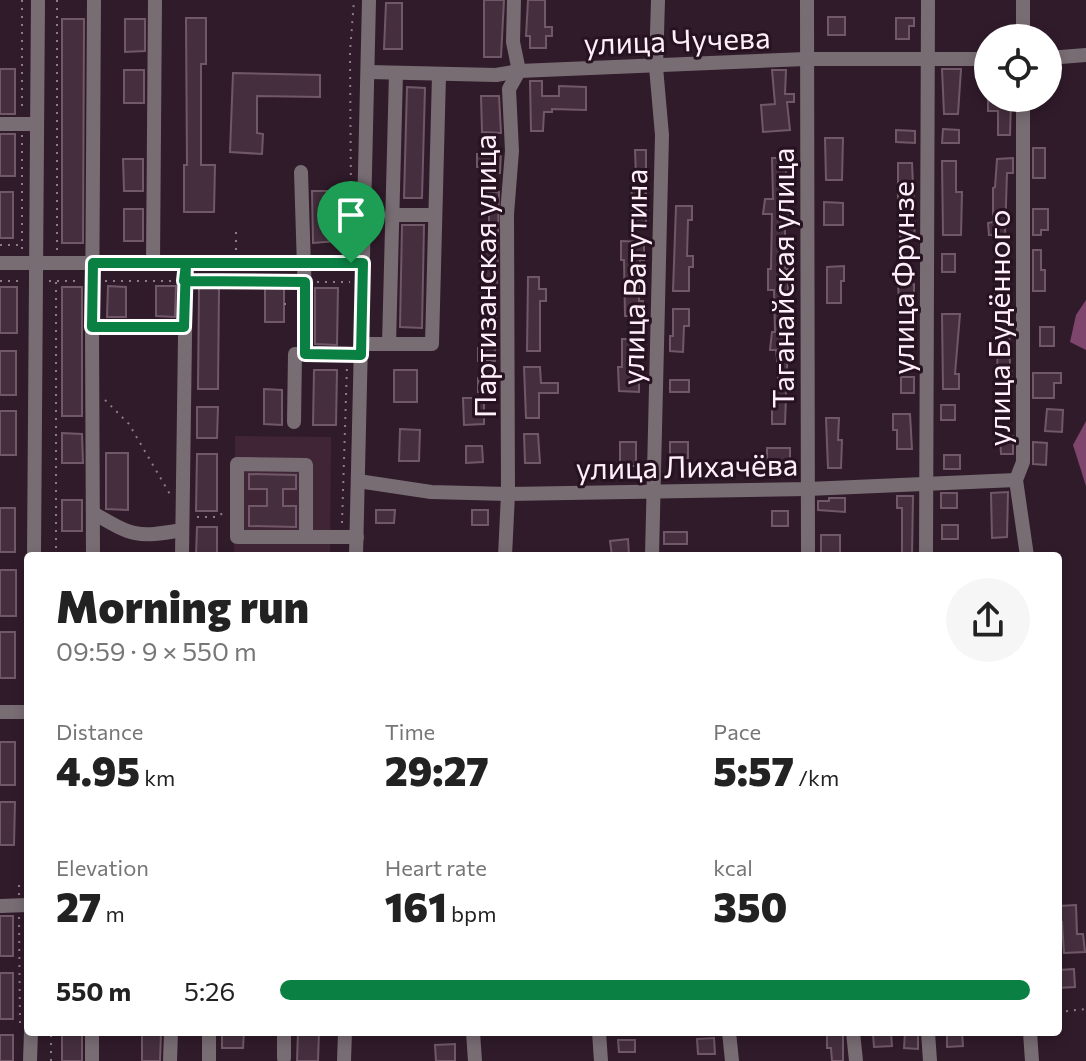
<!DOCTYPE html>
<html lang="en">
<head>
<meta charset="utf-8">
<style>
	body { margin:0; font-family:Commissioner,sans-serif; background:#f6f6f6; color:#222; height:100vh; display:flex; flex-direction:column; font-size:30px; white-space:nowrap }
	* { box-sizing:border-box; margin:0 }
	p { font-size:26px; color:#767676 }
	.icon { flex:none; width:44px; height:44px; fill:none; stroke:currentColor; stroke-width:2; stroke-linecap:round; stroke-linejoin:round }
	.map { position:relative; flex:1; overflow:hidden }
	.side { position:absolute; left:24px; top:552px; width:1038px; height:484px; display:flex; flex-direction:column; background:#fff; border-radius:8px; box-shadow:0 4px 12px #0003 }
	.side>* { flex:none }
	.controls { position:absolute; left:974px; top:24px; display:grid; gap:16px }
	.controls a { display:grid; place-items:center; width:88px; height:88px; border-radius:50%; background:#fff; box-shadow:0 4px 12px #0003; font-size:40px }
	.pin { position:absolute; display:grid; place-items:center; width:68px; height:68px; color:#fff; margin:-82px -34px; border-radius:50% 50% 50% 0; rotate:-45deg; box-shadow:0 0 8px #0007 }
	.pin .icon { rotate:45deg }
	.round { display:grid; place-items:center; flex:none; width:84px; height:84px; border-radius:42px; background:#f6f6f6 }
	.head { display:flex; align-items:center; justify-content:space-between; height:136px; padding:0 32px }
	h1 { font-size:44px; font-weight:800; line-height:60px }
	.figures { display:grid; grid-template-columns:repeat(3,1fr); gap:12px; height:136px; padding:8px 32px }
	.figures div { display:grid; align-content:center }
	.figures b { font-size:40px; font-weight:800 }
	.figures small { font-size:22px; font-weight:400 }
	.figures p { font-size:22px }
	ul { padding:0 32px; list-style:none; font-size:26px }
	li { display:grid; grid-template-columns:128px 96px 1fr; align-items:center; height:60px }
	li i { height:20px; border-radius:10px; background:#0b8043 }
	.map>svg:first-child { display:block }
	.built { fill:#402537 }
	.forest { fill:#7e456d }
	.building { fill:#452f3e; stroke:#715868; stroke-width:2 }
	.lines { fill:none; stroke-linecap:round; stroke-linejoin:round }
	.path { stroke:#8d7b88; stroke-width:2; stroke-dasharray:2 6; stroke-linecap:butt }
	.minor { stroke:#796d74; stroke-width:14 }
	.route-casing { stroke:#fff; stroke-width:16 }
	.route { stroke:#0b8043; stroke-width:10 }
	.labels { text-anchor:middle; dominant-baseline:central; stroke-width:6; stroke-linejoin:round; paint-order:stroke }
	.street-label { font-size:30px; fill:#feeff9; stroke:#261220 }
</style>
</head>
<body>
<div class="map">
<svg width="1086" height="1061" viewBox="0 0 1086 1061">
	<rect width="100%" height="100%" fill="#301b2a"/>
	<path class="built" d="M235,436l96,1 -1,119h-96z"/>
	<g class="forest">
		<path d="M1086,300v50l-16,-8 6,-27z"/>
		<path d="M1086,421v65l-13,-41z"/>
	</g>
	<g class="building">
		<path d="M484,0h20l-3,57h-17z"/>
		<path d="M528,0h17v27h7v9h-6v12h-16v-12h-4z"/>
		<path d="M386,3h16v46h-18z"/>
		<rect x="828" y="17" width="17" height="18"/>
		<path d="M186,18h20v46h-5v101h14l-1,47h-30v-47h3z"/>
		<path d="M896,18h18v8h-5v13h-13z"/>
		<path d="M62,19h22l-1,224h-21z"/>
		<path d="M125,19h20v32l-20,1z"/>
		<rect x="0" y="69" width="15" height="45"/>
		<path d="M942,69h19l-3,45h-14z"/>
		<rect x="124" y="70" width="20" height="33"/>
		<path d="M772,70h14l-1,24h9v8h-7l3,28 -27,2 -2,-27 14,-1z"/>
		<path d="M233,73l87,2v22l-63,-1v37l6,1 -1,20 -32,-2z"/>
		<path d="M530,81h12v15h17v-10l27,1v23l-34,-1v3h-8l-1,19h-12z"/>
		<path d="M407,87l18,1 -3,110h-18z"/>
		<path d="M481,96h18l2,37 -19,-1z"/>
		<path d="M988,100l23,1 -1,34h-12v-24h-10z"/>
		<path d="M943,129l16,1v13h-17z"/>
		<path d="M896,130l19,1v12l-19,-1z"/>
		<rect x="0" y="134" width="15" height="42"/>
		<path d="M825,138h18l-1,42h-16z"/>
		<rect x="1033" y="148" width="12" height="30"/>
		<path d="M489,150h12l-1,23h-11v-6h-12v-13h12z"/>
		<path d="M635,150h11v73h-13l-2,-47h5z"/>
		<path d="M772,158h13l2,29h5l1,17h-6l1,13h-3v52h3v21l-1,32h-3v18h4l-3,84h-13v-32h6v-23l-2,-19h-6l2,-18h3l-1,-42h-6v-21h3l1,-55h-9l2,-15h8z"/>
		<path d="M1013,158v15h-6l-2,62h-16l-1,-12 5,-1v-34l2,-1 2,-28z"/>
		<path d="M123,159h20v32h-19z"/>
		<path d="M942,161h14v31h6l-1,43h-18z"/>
		<path d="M898,163h14l2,42 -16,1z"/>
		<path d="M312,191h24l1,50 -24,2z"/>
		<rect x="0" y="192" width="13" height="46"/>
		<path d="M483,192h16l-2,91 -13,-1v-12h-3l-1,-26h9v-41h-6z"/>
		<path d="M824,202l19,1v22h-19z"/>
		<path d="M676,206h16v14h-4l-1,36h6v11h-4v24h-16z"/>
		<rect x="124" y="209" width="19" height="32"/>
		<path d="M1033,209h15v21h-7v5h-8z"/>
		<path d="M901,222h14l-1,18h-14z"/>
		<path d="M402,225h22l-2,103 -22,-1z"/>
		<path d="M621,241l23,1v18h-4l-1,41h4v15h-18l-1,-56h-3z"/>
		<path d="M1033,250h8v20h4v21h-12z"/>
		<rect x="942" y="254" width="13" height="18"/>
		<path d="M844,266v15h-3v22h-14v-36z"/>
		<path d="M528,277h11v12h7v12h-6v50h-13z"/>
		<path d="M914,284v14l-15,1 -1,-14z"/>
		<path d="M108,286l18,1v30h-19z"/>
		<path d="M156,286h20l-1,31 -19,-1z"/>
		<rect x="995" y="286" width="15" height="16"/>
		<rect x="0" y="287" width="17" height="46"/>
		<rect x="62" y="287" width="20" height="129"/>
		<path d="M199,287l20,1 -1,101h-20z"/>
		<path d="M265,287l19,1v34h-19z"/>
		<path d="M315,288h23l-1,57 -22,-1z"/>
		<rect x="484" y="306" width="12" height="19"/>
		<path d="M673,309h16v17h-5l-1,26 -13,-1v-15h3z"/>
		<path d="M942,314h18l-5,60h4v15h-16z"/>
		<path d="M999,318h10l1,50h2v9h-12v-4h-3z"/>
		<rect x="1040" y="327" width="14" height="19"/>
		<path d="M622,339h14v27h3v26l-20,-1 -1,-24h4z"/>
		<rect x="478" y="348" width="17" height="13"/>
		<rect x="0" y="351" width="16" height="44"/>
		<path d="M524,367h16l1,16h17v10h-19v25h-13z"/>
		<path d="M314,370h23l-1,55h-23z"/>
		<rect x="394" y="370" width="23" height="32"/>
		<path d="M1033,373h28v10h-7v15h-21z"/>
		<rect x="901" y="377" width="13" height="16"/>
		<rect x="478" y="378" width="15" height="14"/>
		<rect x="670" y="380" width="19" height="12"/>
		<path d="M264,389l18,1v35l-18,-1z"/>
		<path d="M463,398h21v26l-20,1z"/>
		<rect x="941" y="405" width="14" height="15"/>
		<path d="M197,407h21l-1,31h-20z"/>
		<path d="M1047,409l16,1 -1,22 -17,-1z"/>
		<rect x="0" y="411" width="16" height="44"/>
		<path d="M893,414h17l2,35h-15v-19h-4z"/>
		<path d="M826,418h13l-1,22h4l-1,28h-13z"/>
		<path d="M400,429l20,1 -1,31h-20z"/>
		<path d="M62,433l20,1 1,29h-21z"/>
		<path d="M524,434h14l2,29h-15z"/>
		<path d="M1000,436h13v18h-12z"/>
		<rect x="620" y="442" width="16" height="24"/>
		<rect x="670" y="442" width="18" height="16"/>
		<path d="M1033,442l14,1 -1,22 -13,-1z"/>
		<path d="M466,446h16l1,16 -17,1z"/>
		<rect x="767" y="448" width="23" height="22"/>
		<path d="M106,453h22v57l-22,-1z"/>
		<path d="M197,454h20v57h-21z"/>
		<rect x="944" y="455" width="16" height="14"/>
		<path d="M249,474l47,1v14h-13v17h13v21l-47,-1v-20h18v-17h-18z"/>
		<path d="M1008,492l-1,45 -15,1 -1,-45z"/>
		<rect x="941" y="493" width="16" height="15"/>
		<path d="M897,496h16l-1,60h-10v-48h-5z"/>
		<path d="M829,498h16v14l-27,-2v-9h11z"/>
		<rect x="62" y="500" width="20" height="31"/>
		<rect x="0" y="508" width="15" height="44"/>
		<path d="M376,510h19l-1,13h-18z"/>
		<rect x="472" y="510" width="16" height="15"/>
		<rect x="772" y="511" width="16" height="15"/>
		<rect x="942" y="525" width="16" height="14"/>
		<path d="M197,527h20v29h-21z"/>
		<rect x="664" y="532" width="23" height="12"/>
		<rect x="821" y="535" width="19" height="19"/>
		<path d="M628,539l1,17h-17l-2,-15z"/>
		<rect x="0" y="570" width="16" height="46"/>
		<rect x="0" y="632" width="15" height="46"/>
		<rect x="0" y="742" width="15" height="43"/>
		<path d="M0,802h15l-1,43h-14z"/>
		<path d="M1076,905l1,29h6l2,18 -21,1 -2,-31h-4v-16z"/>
		<rect x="0" y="916" width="13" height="40"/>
		<path d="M1074,969l1,18 -17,1v-18z"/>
		<rect x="0" y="973" width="13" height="46"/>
		<path d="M142,1032h19l-1,29h-18z"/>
		<path d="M222,1032h22l-1,16h-21z"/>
		<path d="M298,1032h21l-1,29h-21z"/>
		<path d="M905,1032l13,1v16l-14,-1z"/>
		<path d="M947,1032h15l1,14 -16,1z"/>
		<path d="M891,1033l1,13 -18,1 -1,-13z"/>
		<path d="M827,1034h16v27h-11l-1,-13h-4z"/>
		<rect x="0" y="1035" width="13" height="26"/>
		<rect x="62" y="1035" width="20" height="26"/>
		<path d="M714,1038l1,16h-17l-1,-15z"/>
		<path d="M618,1040h17v12h-16z"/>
		<path d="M455,1044v17h-19l-1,-16z"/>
	</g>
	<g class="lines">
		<g class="path">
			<path d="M22,0v112"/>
			<path d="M57,0v251"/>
			<path d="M22,135v117"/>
			<path d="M351,199l-1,-147 4,-52"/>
			<path d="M0,245h23"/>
			<path d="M236,250v-21"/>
			<path d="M0,281h23"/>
			<path d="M49,281h30"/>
			<path d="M105,281h70"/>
			<path d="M197,282h94"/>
			<path d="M317,282h33"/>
			<path d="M284,304h8"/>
			<path d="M305,341v-30"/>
			<path d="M105,400l24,24 42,72"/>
			<path d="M197,517h19l9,-5"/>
			<path d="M342,523l5,-158"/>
			<path d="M56,556v-279"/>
			<path d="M19,895v-10h9"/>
			<path d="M19,917l1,110"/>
			<path d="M1058,1012l28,-3"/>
			<path d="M51,1061v-29"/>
		</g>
		<g class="minor">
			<path d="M807,0l1,556"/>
			<path d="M1023,0v38"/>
			<path d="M1048,58l38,-3"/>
			<path d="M369,72l127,3 23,-4 287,-12h182"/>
			<path d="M1023,98v364l-7,18 11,76"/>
			<path d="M0,124h37"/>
			<path d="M301,172l4,127"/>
			<path d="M391,215h44"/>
			<path d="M0,263h363"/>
			<path d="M153,263l2,-263"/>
			<path d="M92,327l2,-327"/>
			<path d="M361,344h71l7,-269"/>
			<path d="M389,344l7,-271"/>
			<path d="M294,422l1,-68 66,1"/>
			<path d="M358,481l73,11 77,2 300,-5 208,-9"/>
			<path d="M93,513c40,23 43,25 89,17"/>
			<path d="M306,537v-72l-69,-1v73h120"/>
			<path d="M34,556l4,-556"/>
			<path d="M93,556l-1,-229h92"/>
			<path d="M182,556l4,-293"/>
			<path d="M356,556l13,-556"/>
			<path d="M505,556l3,-62 -1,-280 5,-63 -3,-62 10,-18 -6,-29 1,-42"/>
			<path d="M652,556l10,-421 -6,-68 2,-67"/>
			<path d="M926,556l2,-556"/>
			<path d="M0,712h28"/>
			<path d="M0,906l28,-1"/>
			<path d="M473,1032l2,29"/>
			<path d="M599,1032l2,29"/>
			<path d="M729,1032l3,29"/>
			<path d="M853,1032l3,29"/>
			<path d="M928,1032l2,29"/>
			<path d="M1030,1032l2,29"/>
			<path d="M284,1058v-26"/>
			<path d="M30,1061l1,-29"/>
			<path d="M92,1061v-29"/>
			<path d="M170,1061l1,-29"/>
			<path d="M209,1061v-29"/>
			<path d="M344,1061l1,-29"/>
		</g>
	</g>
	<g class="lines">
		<defs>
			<path id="route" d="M351,263h-165l-2,64h-92l1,-64h93l-2,18 121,1v72l56,1 2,-92h-12"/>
		</defs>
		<use href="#route" class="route-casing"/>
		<use href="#route" class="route"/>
	</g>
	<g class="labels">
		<g class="street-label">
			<text transform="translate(677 39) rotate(-2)">улица Чучева</text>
			<text transform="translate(483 276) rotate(-90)">Партизанская улица</text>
			<text transform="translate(633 277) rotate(-89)">улица Ватутина</text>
			<text transform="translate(781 278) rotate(-90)">Таганайская улица</text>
			<text transform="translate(901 278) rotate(-90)">улица Фрунзе</text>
			<text transform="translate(997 328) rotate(-90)">улица Будённого</text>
			<text transform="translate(687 465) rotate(-1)">улица Лихачёва</text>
		</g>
	</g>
</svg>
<div class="controls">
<a><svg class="icon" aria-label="locate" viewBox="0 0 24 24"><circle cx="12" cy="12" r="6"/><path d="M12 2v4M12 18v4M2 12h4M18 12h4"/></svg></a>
</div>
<div class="pin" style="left:351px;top:263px;background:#1e9e55"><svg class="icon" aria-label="arrive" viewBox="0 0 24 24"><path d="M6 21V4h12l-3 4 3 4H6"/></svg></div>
<section class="side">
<div class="head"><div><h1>Morning run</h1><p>09:59 · 9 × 550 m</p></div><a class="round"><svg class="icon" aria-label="share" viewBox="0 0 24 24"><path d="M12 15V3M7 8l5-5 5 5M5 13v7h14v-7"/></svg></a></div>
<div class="figures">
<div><p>Distance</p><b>4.95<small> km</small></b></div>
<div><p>Time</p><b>29:27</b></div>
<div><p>Pace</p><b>5:57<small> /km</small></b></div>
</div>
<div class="figures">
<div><p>Elevation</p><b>27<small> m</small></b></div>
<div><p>Heart rate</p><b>161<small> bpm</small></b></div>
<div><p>kcal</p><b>350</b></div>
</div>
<ul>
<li><b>550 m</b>5:26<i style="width:100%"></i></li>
</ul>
</section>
</div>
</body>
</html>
